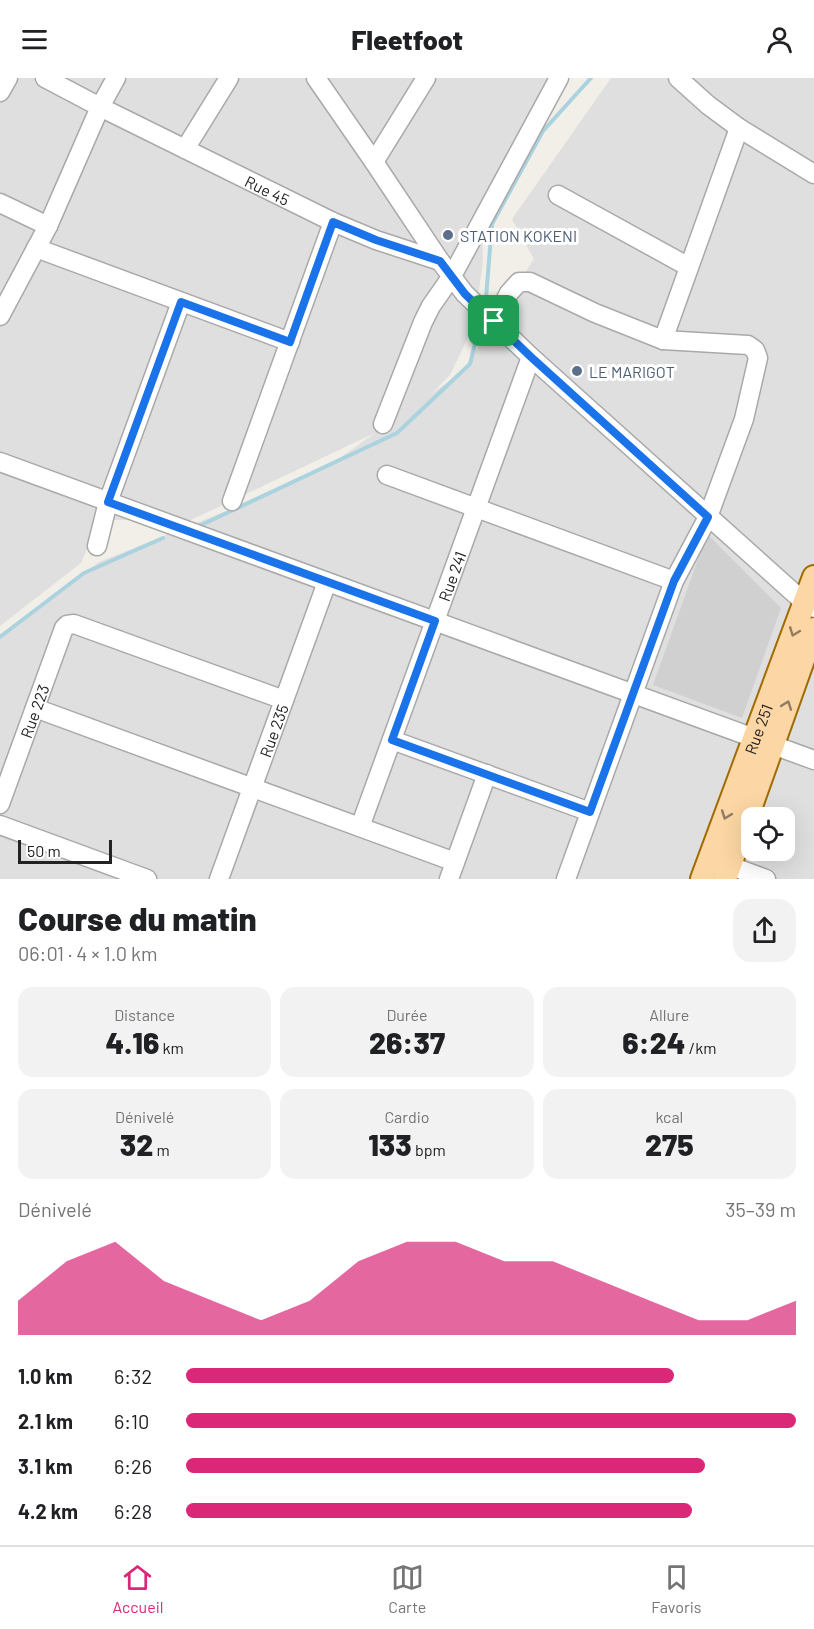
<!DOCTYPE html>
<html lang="fr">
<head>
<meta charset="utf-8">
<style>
	body { margin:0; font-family:Barlow,sans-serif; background:#f2f2f2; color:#202124; height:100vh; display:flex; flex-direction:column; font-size:22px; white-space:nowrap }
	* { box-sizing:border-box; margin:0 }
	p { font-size:20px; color:#757577 }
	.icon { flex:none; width:33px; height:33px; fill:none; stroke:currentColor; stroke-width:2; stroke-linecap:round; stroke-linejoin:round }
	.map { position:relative; height:801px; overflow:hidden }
	.side { display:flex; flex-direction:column; background:#fff; flex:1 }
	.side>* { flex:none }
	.controls { position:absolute; left:741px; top:729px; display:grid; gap:12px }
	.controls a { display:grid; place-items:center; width:54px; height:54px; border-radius:12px; background:#fff; box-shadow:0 6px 24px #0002; font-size:30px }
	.scale { position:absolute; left:18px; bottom:15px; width:94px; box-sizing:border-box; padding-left:6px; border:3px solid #222; border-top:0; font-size:16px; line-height:21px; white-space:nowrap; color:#222; -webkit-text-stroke:4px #fff; paint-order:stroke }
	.pin { position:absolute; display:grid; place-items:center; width:51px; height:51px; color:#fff; margin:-26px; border-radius:12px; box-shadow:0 3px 9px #0006 }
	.round { display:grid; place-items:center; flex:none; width:63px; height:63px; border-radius:18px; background:#f2f2f2 }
	.head { display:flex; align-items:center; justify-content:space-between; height:102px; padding:0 18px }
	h1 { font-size:33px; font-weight:800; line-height:45px }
	.stats { display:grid; grid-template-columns:repeat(3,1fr); gap:9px; height:102px; padding:6px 18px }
	.stats div { display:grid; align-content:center; border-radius:15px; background:#f2f2f2; text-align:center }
	.stats b { font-size:30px; font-weight:800 }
	.stats small { font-size:16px; font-weight:400 }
	.stats p { font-size:16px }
	.chart { height:168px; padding:12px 18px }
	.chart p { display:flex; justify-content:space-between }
	.chart svg { width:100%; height:108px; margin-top:6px; fill:#db2777; opacity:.7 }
	ul { padding:0 18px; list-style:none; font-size:20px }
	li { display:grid; grid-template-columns:96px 72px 1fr; align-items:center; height:45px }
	li i { height:15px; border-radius:8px; background:#db2777 }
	header { display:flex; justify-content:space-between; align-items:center; height:78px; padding:0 18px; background:#fff; font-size:27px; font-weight:800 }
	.menu { display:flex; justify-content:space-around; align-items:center; height:84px; border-top:2px solid #e0e0e0; background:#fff; font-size:16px; color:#757577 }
	.menu a { display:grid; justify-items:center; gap:3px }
	.menu .active { color:#db2777 }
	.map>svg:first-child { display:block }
	.residential { fill:#e0dfdf; fill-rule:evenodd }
	.religious { fill:#d0d0d0 }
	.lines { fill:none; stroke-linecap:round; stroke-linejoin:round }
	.stream { stroke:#aad3df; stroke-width:4 }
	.minor-casing { stroke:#a9a9a9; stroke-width:21 }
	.major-casing { stroke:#a06b00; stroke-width:26 }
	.minor { stroke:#fff; stroke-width:18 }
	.major { stroke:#fcd6a4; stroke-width:22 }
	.oneway { stroke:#8f7c63 }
	.route-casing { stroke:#fff; stroke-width:12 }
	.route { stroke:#1a73e8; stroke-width:8 }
	.service-dot { fill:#5c6f8a; stroke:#fff; stroke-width:2 }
	.labels { text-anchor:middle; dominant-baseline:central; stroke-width:6; stroke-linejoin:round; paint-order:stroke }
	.street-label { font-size:16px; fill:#222; stroke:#fff }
	.service-label { font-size:16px; fill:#4e5e75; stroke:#fff; text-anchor:start }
</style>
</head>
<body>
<header><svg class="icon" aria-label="menu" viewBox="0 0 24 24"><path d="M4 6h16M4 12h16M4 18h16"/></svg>Fleetfoot<svg class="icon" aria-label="person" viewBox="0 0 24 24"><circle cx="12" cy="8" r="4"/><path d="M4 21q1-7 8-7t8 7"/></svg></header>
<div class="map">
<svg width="814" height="801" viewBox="0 0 814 801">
	<rect width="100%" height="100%" fill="#f2efe9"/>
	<path class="residential" d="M0,0h567l-25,13 -61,112 2,58 -9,64 -24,50 -19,19 31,-22 72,-113 -22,-40 99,-141h203v801h-814v-244l99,-73 137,-55 104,-49 35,-25 -184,87h-92l-18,43 -81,63zM752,740h32v32h-32z"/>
	<path class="religious" d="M707,456l74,74 -39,110 -89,-33z"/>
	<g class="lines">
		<g class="stream">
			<path d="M486,220l6,-74 51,-93 48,-53"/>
			<path d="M197,449l200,-94 73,-69 11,-45"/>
			<path d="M0,559l84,-64 79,-35"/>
		</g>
		<defs>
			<g id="minor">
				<path id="s1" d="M45,0l55,29 233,115 43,18 64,21"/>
				<path d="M316,0l58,84 66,99 25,33 66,63 274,246 9,5"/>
				<path d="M678,0l30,27 31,23 75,46"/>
				<path d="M0,14l8,-14"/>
				<path d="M185,71l44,-71"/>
				<path d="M374,84l52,-84"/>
				<path d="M558,117l131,72"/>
				<path d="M0,125l48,23"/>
				<path d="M36,170l254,94"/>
				<path d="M0,238l48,-90 52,-119 16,-29"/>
				<path d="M494,244l15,-29 10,-11h11l65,31 68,27 85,5 7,5 3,8 -14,61 -36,98 -34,64 -108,298"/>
				<path d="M663,262l76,-212"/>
				<path d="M383,346l40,-102 8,-16 21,-30 107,-198"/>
				<path d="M0,384l814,298"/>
				<path d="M387,397l287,106"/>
				<path d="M232,423l101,-279"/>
				<path d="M97,468l11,-44 73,-200"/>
				<path d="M35,630l420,154"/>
				<path d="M392,662l198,72"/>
				<path id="s2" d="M0,726l64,-176 3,-3 7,-1 210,76"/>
				<path d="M0,747l147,54"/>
				<path id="s3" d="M360,749l171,-470"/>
				<path d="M717,783l49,18"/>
				<path id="s4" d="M219,801l108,-297"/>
				<path d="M449,801l38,-105"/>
			</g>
			<g id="major">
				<path id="s5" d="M702,801l112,-302"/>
				<path d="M725,801l89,-250"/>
			</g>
		</defs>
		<use href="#minor" class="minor-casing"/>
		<use href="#major" class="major-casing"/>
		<use href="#minor" class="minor"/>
		<use href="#major" class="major"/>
	</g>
	<defs><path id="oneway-chevron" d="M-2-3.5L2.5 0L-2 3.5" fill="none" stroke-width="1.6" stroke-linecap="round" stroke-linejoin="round" transform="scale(1.5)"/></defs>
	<g class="oneway">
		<use href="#oneway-chevron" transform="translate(794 554) rotate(111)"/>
		<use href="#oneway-chevron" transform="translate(787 627) rotate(-70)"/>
		<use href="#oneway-chevron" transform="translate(726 737) rotate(110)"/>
	</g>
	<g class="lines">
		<defs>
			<path id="route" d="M333,144l43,18 64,21 25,33 66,63 177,160 -34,64 -84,231 -198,-72 43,-119 -327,-119 73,-200 109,40z"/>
		</defs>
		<use href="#route" class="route-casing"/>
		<use href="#route" class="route"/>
	</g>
	<g class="service-dot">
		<circle cx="448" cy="157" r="6"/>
		<circle cx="577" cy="293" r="6"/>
	</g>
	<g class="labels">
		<g class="street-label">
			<text stroke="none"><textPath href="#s1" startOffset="249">Rue 45</textPath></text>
			<text stroke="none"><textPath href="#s3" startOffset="267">Rue 241</textPath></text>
			<text stroke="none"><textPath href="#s2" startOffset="99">Rue 223</textPath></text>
			<text stroke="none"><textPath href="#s5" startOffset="160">Rue 251</textPath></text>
			<text stroke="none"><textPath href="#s4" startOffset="158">Rue 235</textPath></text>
		</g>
		<g class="service-label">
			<text x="460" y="157">STATION KOKENI</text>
			<text x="589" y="293">LE MARIGOT</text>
		</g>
	</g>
</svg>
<div class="controls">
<a><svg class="icon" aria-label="locate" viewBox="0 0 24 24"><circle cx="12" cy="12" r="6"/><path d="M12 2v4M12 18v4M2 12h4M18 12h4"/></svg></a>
</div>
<div class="scale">50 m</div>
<div class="pin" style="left:494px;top:243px;background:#1e9e55"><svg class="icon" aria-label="arrive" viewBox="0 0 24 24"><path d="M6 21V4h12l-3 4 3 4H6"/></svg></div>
</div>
<section class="side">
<div class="head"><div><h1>Course du matin</h1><p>06:01 · 4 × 1.0 km</p></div><a class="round"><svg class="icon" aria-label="share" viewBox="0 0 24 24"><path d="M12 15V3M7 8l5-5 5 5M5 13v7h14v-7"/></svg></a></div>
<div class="stats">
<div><p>Distance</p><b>4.16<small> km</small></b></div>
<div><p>Durée</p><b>26:37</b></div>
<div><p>Allure</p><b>6:24<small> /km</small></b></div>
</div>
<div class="stats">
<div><p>Dénivelé</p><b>32<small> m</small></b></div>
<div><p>Cardio</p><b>133<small> bpm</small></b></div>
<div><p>kcal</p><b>275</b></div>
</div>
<div class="chart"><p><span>Dénivelé</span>35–39 m</p>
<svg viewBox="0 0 160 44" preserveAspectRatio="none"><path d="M0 44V30L10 14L20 6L30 22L40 30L50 38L60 30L70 14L80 6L90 6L100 14L110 14L120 22L130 30L140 38L150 38L160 30V44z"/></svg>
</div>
<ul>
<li><b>1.0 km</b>6:32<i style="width:80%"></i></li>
<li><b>2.1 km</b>6:10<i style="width:100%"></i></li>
<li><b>3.1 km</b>6:26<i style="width:85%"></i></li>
<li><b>4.2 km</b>6:28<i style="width:83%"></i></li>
</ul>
</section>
<nav class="menu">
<a class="active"><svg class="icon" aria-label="home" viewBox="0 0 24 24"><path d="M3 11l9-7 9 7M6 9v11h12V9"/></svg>Accueil</a>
<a><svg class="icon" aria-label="map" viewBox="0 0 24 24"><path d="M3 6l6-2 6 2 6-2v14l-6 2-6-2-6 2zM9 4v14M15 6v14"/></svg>Carte</a>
<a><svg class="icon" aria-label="saved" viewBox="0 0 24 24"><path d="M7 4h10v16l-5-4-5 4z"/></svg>Favoris</a>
</nav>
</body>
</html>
